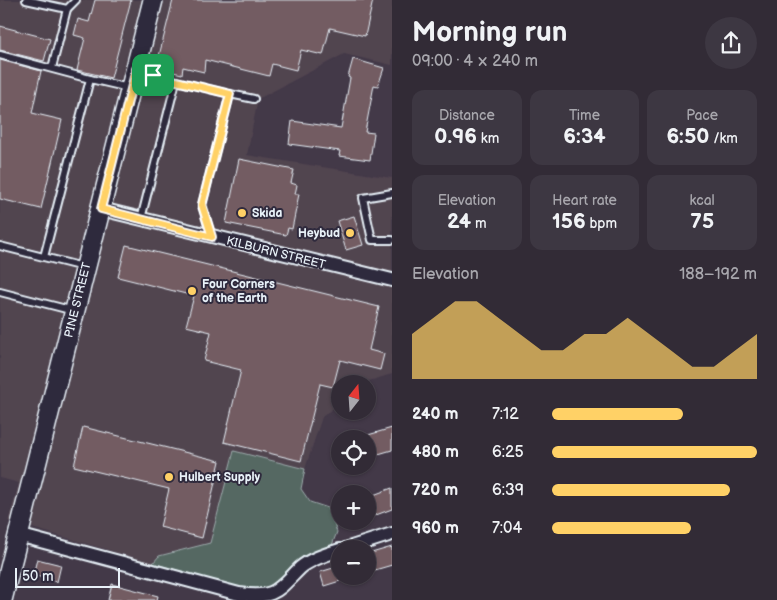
<!DOCTYPE html>
<html lang="en">
<head>
<meta charset="utf-8">
<style>
	body { margin:0; font-family:"Balsamiq Sans",sans-serif; background:#3d3742; color:#f1f3f6; height:100vh; display:flex; flex-direction:column; font-size:19px; white-space:nowrap }
	* { box-sizing:border-box; margin:0 }
	p { font-size:16px; color:#a8a7ad }
	.icon { flex:none; width:28px; height:28px; fill:none; stroke:currentColor; stroke-width:2; stroke-linecap:round; stroke-linejoin:round }
	.map { position:relative; flex:1; overflow:hidden }
	.panel { display:flex; flex-direction:column; background:#322b36; width:385px }
	.panel>* { flex:none }
	.needle { width:32px; rotate:17deg }
	.tools { position:absolute; left:331px; top:375px; display:grid; gap:10px }
	.tools a { display:grid; place-items:center; width:45px; height:45px; border-radius:50%; background:#322b36; box-shadow:0 1px 4px #0004,0 0 0 1px #4d4751; font-size:25px }
	.scale { position:absolute; left:15px; bottom:12px; width:105px; box-sizing:border-box; padding-left:5px; border:2px solid #e8f1f8; border-top:0; font-size:14px; line-height:18px; white-space:nowrap; color:#e8f1f8; -webkit-text-stroke:4px #2f2a3d; paint-order:stroke }
	.pin { position:absolute; display:grid; place-items:center; width:42px; height:42px; color:#fff; margin:-21px; border-radius:10px; box-shadow:0 2px 8px #0006 }
	.round { display:grid; place-items:center; flex:none; width:52px; height:52px; border-radius:26px; background:#3d3742 }
	.summary { display:flex; align-items:center; justify-content:space-between; height:85px; padding:0 20px }
	h1 { font-size:28px; font-weight:600; line-height:38px }
	.figures { display:grid; grid-template-columns:repeat(3,1fr); gap:8px; height:85px; padding:5px 20px }
	.figures div { display:grid; align-content:center; border-radius:12px; background:#3d3742; text-align:center }
	.figures b { font-size:21px; font-weight:600 }
	.figures small { font-size:14px; font-weight:400 }
	.figures p { font-size:14px }
	.chart { height:140px; padding:10px 20px }
	.chart p { display:flex; justify-content:space-between }
	.chart svg { width:100%; height:90px; margin-top:5px; fill:#ffd166; opacity:.7 }
	ul { padding:0 20px; list-style:none; font-size:16px }
	li { display:grid; grid-template-columns:80px 60px 1fr; align-items:center; height:38px }
	li i { height:12px; border-radius:6px; background:#ffd166 }
	main { display:flex; flex:1; min-height:0 }
	.map>svg:first-child { display:block }
	.built { fill:#514450 }
	.green { fill:#556862; stroke:#9eacad }
	.building { fill:#735c62; stroke:#e8f1f8 }
	.lines { fill:none; stroke-linecap:round; stroke-linejoin:round }
	.service-casing { stroke:#e8f1f8; stroke-width:10 }
	.minor-casing { stroke:#e8f1f8; stroke-width:16 }
	.secondary-casing { stroke:#e8f1f8; stroke-width:22 }
	.service { stroke:#2f2a3d; stroke-width:6 }
	.minor { stroke:#2f2a3d; stroke-width:12 }
	.secondary { stroke:#2f2a3d; stroke-width:19 }
	.route-casing { stroke:#fff; stroke-width:10 }
	.route { stroke:#ffd166; stroke-width:6 }
	.poi-dot { fill:#ffd166; stroke:#2f2a3d; stroke-width:2 }
	.labels { text-anchor:middle; dominant-baseline:central; stroke-width:4; stroke-linejoin:round; paint-order:stroke }
	.poi-label { font-size:12px; font-weight:bold; fill:#e8f1f8; stroke:#2f2a3d; text-anchor:start }
	.street-label { font-size:12px; fill:#e8f1f8; stroke:#2f2a3d }
</style>
</head>
<body>
<main>
<div class="map">
<svg width="392" height="600" viewBox="0 0 392 600">
	<rect width="100%" height="100%" fill="#433948"/>
	<filter id="ink" filterUnits="userSpaceOnUse"><feTurbulence type="fractalNoise" baseFrequency=".02" numOctaves="2"/><feDisplacementMap in="SourceGraphic" scale="10" xChannelSelector="R" yChannelSelector="G"/><feConvolveMatrix kernelMatrix="1 2 1 2 8 2 1 2 1" color-interpolation-filters="sRGB"/></filter>
	<g filter="url(#ink)">
		<path class="built" d="M0,0h392v65l-48,-11 -86,45 -11,56 145,23v196l-23,7 -5,3h-24v19l-18,14 -17,52 -71,-18 -24,92 -51,13 -6,7 -145,-42 11,-38 -19,-5z"/>
		<path class="green" d="M234,451l71,18 -4,20 9,13 18,6 9,24 -5,13 -30,12 -16,19 -21,14 -24,-1 -88,-26 6,-7 51,-13z"/>
		<g class="building">
			<path d="M95,0h36l-20,78 -34,-8 8,-32 -11,-3 4,-16 11,3z"/>
			<path d="M173,0h200l-8,36 -35,-8 -7,27 -22,-5 -5,20 -24,-6 -3,12 -64,-16 -1,12 -21,-5 -1,7 -26,-6z"/>
			<path d="M0,26l50,13 -6,22 -44,-11z"/>
			<path d="M353,59l31,9 -6,18 -4,-1 -9,47 9,1 -4,27 -31,-4 1,-5 -51,-7 3,-23 49,7 9,-50 -2,-1z"/>
			<path d="M0,60l41,11 -9,42 30,7 -21,89 -41,-10z"/>
			<path d="M239,159l55,11 -3,13 6,2 -2,9h4l-7,35 -4,-1 -2,7 -60,-12z"/>
			<path d="M354,216l9,29 -17,5 -9,-29z"/>
			<path d="M126,245l253,62 -10,43 15,4 -4,16 -40,-10 -7,27 -13,-3 -19,77 -77,-19 17,-72 -37,-9 7,-29 -25,-6 8,-30 -76,-19z"/>
			<path d="M83,427l137,34 -18,77 -42,-11 9,-38 -95,-23z"/>
			<path d="M392,428v22l-24,7v-22z"/>
			<path d="M392,488v21l-24,9v-21z"/>
			<path d="M392,547v18l-24,7v-18z"/>
			<path d="M37,559l24,6 -4,17 -24,-7z"/>
			<path d="M340,566v15l-16,5 -4,-14z"/>
			<path d="M112,584l46,12 -1,4h-49z"/>
		</g>
		<g class="lines">
			<defs>
				<g id="service">
					<path d="M26,0l41,9 9,-9"/>
					<path d="M0,55l90,24"/>
					<path d="M52,68l15,-59"/>
					<path d="M139,69l37,12"/>
					<path d="M230,94l24,5"/>
					<path d="M392,193l-29,5 9,42h20"/>
					<path d="M141,219l35,-138 54,13 -28,111 9,30"/>
					<path d="M0,246l83,21"/>
					<path d="M44,257l46,-178 39,9"/>
					<path d="M0,292l74,19"/>
				</g>
				<g id="minor">
					<path d="M101,209l291,71"/>
					<path d="M18,535l221,59c36,5 38,-3 61,-26 10,-9 27,-14 40,-18"/>
					<path d="M345,549l47,-15"/>
				</g>
				<path id="secondary" d="M2,600l151,-600"/>
			</defs>
			<use href="#service" class="service-casing"/>
			<use href="#minor" class="minor-casing"/>
			<use href="#secondary" class="secondary-casing"/>
			<use href="#service" class="service"/>
			<use href="#minor" class="minor"/>
			<use href="#secondary" class="secondary"/>
		</g>
	</g>
	<g class="lines" filter="url(#ink)">
		<defs>
			<path id="route" d="M136,69l40,12 54,13 -28,111 10,32 -111,-28z"/>
		</defs>
		<use href="#route" class="route-casing"/>
		<use href="#route" class="route"/>
	</g>
	<g class="poi-dot">
		<circle cx="242" cy="213" r="5"/>
		<circle cx="350" cy="233" r="5"/>
		<circle cx="192" cy="291" r="5"/>
		<circle cx="169" cy="477" r="5"/>
	</g>
	<g class="labels">
		<g class="poi-label">
			<text x="252" y="213">Skida</text>
			<text x="340" y="233" text-anchor="end">Heybud</text>
			<text x="202" y="284">Four Corners<tspan x="202" dy="14">of the Earth</tspan></text>
			<text x="179" y="477">Hulbert Supply</text>
		</g>
		<g class="street-label">
			<text transform="translate(276 253) rotate(14)">KILBURN STREET</text>
			<text transform="translate(78 300) rotate(-76)">PINE STREET</text>
		</g>
	</g>
</svg>
<div class="tools">
<a><svg class="needle" viewBox="-14 -14 28 28"><path d="M0-13l5 13h-10z" fill="#e53935"/><path d="M0 13l5-13h-10z" fill="#a8a7ad"/></svg></a>
<a><svg class="icon" aria-label="locate" viewBox="0 0 24 24"><circle cx="12" cy="12" r="6"/><path d="M12 2v4M12 18v4M2 12h4M18 12h4"/></svg></a>
<a>+</a>
<a>−</a>
</div>
<div class="scale">50 m</div>
<div class="pin" style="left:153px;top:75px;background:#1e9e55"><svg class="icon" aria-label="arrive" viewBox="0 0 24 24"><path d="M6 21V4h12l-3 4 3 4H6"/></svg></div>
</div>
<section class="panel">
<div class="summary"><div><h1>Morning run</h1><p>09:00 · 4 × 240 m</p></div><a class="round"><svg class="icon" aria-label="share" viewBox="0 0 24 24"><path d="M12 15V3M7 8l5-5 5 5M5 13v7h14v-7"/></svg></a></div>
<div class="figures">
<div><p>Distance</p><b>0.96<small> km</small></b></div>
<div><p>Time</p><b>6:34</b></div>
<div><p>Pace</p><b>6:50<small> /km</small></b></div>
</div>
<div class="figures">
<div><p>Elevation</p><b>24<small> m</small></b></div>
<div><p>Heart rate</p><b>156<small> bpm</small></b></div>
<div><p>kcal</p><b>75</b></div>
</div>
<div class="chart"><p><span>Elevation</span>188–192 m</p>
<svg viewBox="0 0 160 44" preserveAspectRatio="none"><path d="M0 44V22L10 14L20 6L30 6L40 14L50 22L60 30L70 30L80 22L90 22L100 14L110 22L120 30L130 38L140 38L150 30L160 22V44z"/></svg>
</div>
<ul>
<li><b>240 m</b>7:12<i style="width:64%"></i></li>
<li><b>480 m</b>6:25<i style="width:100%"></i></li>
<li><b>720 m</b>6:39<i style="width:87%"></i></li>
<li><b>960 m</b>7:04<i style="width:68%"></i></li>
</ul>
</section>
</main>
</body>
</html>
